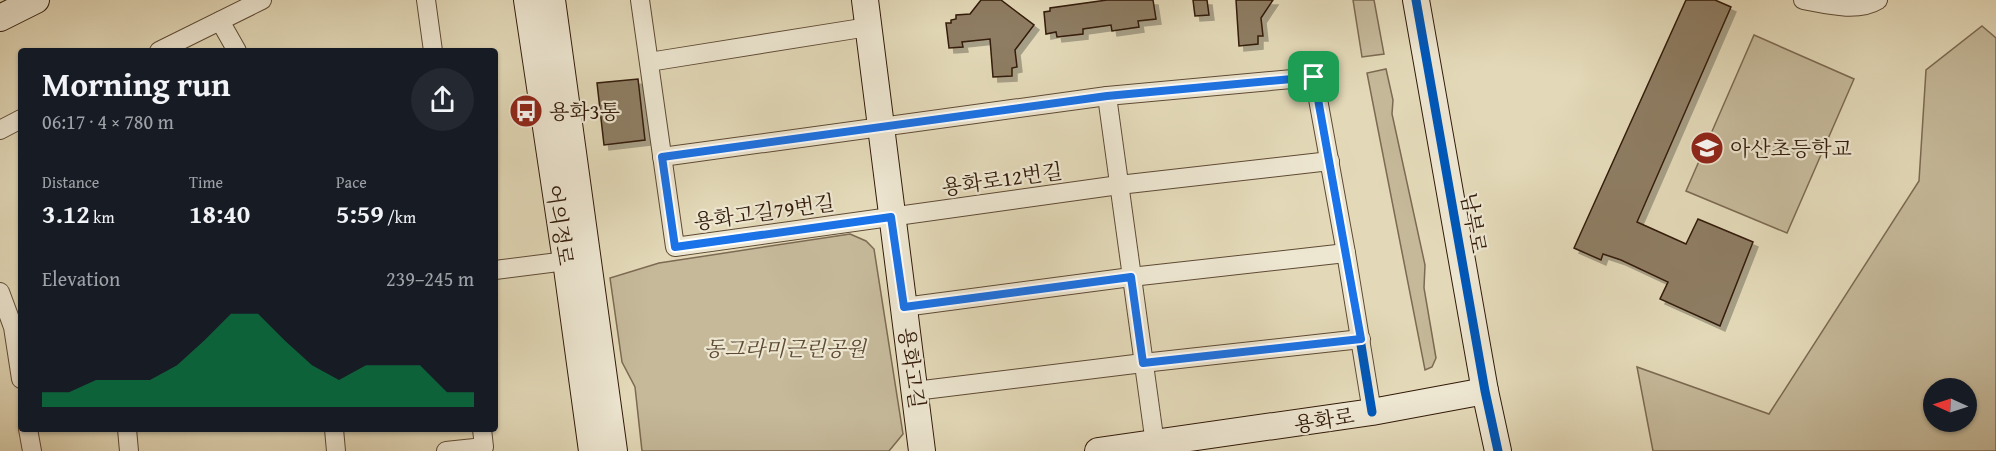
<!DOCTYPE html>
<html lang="en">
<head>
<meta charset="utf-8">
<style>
	body { margin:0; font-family:"Gentium Book Plus","Noto Serif KR",serif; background:#242831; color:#f1f3f6; height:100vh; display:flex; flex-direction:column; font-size:22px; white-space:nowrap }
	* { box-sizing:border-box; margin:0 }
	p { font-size:20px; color:#9ea1a6 }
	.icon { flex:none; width:33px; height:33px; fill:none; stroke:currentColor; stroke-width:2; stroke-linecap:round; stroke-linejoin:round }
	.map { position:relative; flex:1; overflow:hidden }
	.side { position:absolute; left:18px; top:48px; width:480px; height:384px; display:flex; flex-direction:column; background:#171b24; border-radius:6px; box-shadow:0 2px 4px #0004 }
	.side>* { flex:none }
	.needle { width:39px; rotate:273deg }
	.buttons { position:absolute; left:1923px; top:378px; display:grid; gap:12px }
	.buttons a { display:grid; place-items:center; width:54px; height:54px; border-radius:50%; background:#171b24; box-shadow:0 2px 4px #0004; font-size:30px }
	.pin { position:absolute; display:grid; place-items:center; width:51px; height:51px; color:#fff; margin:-26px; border-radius:12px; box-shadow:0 3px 9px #0006 }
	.round { display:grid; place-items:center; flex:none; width:63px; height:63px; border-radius:32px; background:#242831 }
	.overview { display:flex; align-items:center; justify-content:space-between; height:102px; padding:0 24px }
	h1 { font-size:33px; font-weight:800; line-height:45px }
	.figures { display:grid; grid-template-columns:repeat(3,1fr); gap:9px; height:102px; padding:6px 24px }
	.figures div { display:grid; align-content:center }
	.figures b { font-size:26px; font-weight:800 }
	.figures small { font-size:16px; font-weight:400 }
	.figures p { font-size:16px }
	.chart { height:168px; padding:12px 24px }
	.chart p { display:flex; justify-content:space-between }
	.chart svg { width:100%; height:108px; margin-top:6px; fill:#0b8043; opacity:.7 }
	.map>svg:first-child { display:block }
	.green { fill:#c5b99a; stroke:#7c6a52; stroke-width:1.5; fill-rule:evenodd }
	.building { fill:#8e7d64; stroke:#321a09; stroke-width:1.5; filter:url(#shadow) }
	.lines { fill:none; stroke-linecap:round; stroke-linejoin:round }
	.street-casing { stroke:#5e4a35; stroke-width:20 }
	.secondary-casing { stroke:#321a09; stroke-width:28 }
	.street { stroke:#ede6d1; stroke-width:18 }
	.secondary { stroke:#ede6d1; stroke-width:26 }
	.cycleway-casing { stroke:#ede6d1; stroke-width:13 }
	.cycleway { stroke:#0057b8; stroke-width:9 }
	.route-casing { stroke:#fff; stroke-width:12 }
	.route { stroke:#1a73e8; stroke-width:8 }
	.labels { text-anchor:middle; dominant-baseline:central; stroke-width:4.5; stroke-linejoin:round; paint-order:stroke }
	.poi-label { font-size:21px; fill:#321a09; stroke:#ede6d1; text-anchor:start }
	.street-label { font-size:21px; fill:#321a09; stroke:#ede6d1 }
	.park-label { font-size:21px; font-style:italic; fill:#5e4a34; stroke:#ede6d1 }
</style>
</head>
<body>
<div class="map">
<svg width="1996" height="451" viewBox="0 0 1996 451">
	<defs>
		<filter id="shadow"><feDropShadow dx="5" dy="5" stdDeviation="0" flood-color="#0004"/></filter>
	</defs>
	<rect width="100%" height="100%" fill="#e3d9b8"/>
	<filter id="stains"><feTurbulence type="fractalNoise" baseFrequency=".00333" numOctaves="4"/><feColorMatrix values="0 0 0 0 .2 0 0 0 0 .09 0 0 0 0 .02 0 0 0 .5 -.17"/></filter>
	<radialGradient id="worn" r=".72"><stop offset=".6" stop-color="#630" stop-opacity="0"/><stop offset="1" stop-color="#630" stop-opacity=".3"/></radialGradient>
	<g class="green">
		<path d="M1353,0h21l10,54 -22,3z"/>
		<path d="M1982,26l14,12v413h-343l-16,-84 132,47 150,-233 7,-111zM1966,388v34h-32v-34z"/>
		<path d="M1754,35l100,44 -67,154 -101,-42z"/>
		<path d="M1386,69l7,31 -1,14 33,151 -1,23 12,70 -4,9 -7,3 -58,-297z"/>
		<path d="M850,234l16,7 8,8 29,185 -14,17h-247l-7,-64 -13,-25 -12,-84 49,-15z"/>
	</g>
	<g class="building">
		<path d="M981,0h20l33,25 -19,25 2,17 -5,1v8l-19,1 -3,-38 -28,3 1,5 -14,1 -3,-25h5v-3l5,-1v-4l14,-1z"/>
		<path d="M1107,0h46l3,19 -18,2 1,6 -27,4 -1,-6 -28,4v5l-26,3 -1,-5 -10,2 -2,-22 6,-1v-3z"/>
		<path d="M1193,0h14l2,15 -14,1z"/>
		<path d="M1236,0h37l-12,18 2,18h-5v8l-19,2z"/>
		<path d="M1686,0h29l16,7 -94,215 49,22 12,-25 55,23 -33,84 -60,-27 8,-17 -47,-22 -18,-6 -2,6 -27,-12z"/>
		<path d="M638,79l7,61 -41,5 -7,-62z"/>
	</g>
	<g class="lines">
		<defs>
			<g id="street">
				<path d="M426,0l7,51"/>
				<path d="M640,0l35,247 444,-62 211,-24"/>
				<path d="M1803,0c22,4 54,13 75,0"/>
				<path d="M220,21l17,30"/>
				<path d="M159,51l103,-51"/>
				<path d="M649,62l219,-35"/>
				<path d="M1107,96l48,348"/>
				<path d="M0,130l21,-11"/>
				<path d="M662,157l445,-61 207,-19 32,176 26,159"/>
				<path d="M495,270l71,-9"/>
				<path d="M0,292l13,35 8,52"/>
				<path d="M904,307l227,-30 215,-24"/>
				<path d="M915,391l228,-28 218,-24"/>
				<path d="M28,429l4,22"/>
				<path d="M127,429l2,22"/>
				<path d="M334,429l2,22"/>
				<path d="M446,451l38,-4 -2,-18"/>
			</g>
			<g id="secondary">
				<path d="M527,0l39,261 26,190"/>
				<path d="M552,0l62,451"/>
				<path d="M865,0l57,451"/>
				<path d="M1416,0l69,391 13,60"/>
				<path d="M0,18l36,-18"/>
				<path d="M1098,451l274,-39 113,-21"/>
			</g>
		</defs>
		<use href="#street" class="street-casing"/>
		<use href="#secondary" class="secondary-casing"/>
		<use href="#street" class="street"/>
		<use href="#secondary" class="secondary"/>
		<defs>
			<g id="cycleway">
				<path d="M1416,0l69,391 13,60"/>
				<path d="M662,157l445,-61 207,-19 32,176 26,159"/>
			</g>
		</defs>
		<use href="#cycleway" class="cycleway-casing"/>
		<use href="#cycleway" class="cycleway"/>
	</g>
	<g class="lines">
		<defs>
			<path id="route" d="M1314,77l47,262 -218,24 -12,-86 -227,30 -13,-90 -216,30 -13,-90 445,-61z"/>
		</defs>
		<use href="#route" class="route-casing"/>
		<use href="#route" class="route"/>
	</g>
	<defs>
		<symbol id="bus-disc" viewBox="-11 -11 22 22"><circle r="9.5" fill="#8f2418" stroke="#ede6d1"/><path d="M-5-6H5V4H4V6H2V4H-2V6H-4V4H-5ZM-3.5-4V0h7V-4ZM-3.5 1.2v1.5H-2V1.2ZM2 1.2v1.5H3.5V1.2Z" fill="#fff"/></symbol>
		<symbol id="school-disc" viewBox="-11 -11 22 22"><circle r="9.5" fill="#8f2418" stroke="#ede6d1"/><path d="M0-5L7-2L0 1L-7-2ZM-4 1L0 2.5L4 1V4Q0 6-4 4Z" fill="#fff"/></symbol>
	</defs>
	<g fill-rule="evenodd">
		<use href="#bus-disc" x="507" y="92" width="38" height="38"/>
		<use href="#school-disc" x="1688" y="129" width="38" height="38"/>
	</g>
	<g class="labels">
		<g class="poi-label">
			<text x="549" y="111">용화3통</text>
			<text x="1730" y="148">아산초등학교</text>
		</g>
		<g class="street-label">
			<text transform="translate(1002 179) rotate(-8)">용화로12번길</text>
			<text transform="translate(764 212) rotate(-8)">용화고길79번길</text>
			<text transform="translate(1474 223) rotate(80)">남부로</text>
			<text transform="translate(560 225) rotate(81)">어의정로</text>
			<text transform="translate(912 368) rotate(82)">용화고길</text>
			<text transform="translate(1324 420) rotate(-9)">용화로</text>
		</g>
		<g class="park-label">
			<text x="785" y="348">동그라미근린공원</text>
		</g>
	</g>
	<rect width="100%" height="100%" filter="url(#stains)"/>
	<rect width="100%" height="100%" fill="url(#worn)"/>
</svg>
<div class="buttons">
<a><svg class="needle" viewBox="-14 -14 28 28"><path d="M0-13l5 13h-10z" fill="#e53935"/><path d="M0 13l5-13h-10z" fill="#9ea1a6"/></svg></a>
</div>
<div class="pin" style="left:1314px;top:77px;background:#1e9e55"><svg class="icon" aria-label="arrive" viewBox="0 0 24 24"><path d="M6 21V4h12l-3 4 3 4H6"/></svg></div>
<section class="side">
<div class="overview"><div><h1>Morning run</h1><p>06:17 · 4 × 780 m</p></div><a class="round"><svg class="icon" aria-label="share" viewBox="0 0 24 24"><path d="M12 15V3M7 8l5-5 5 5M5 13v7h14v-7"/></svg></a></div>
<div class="figures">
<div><p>Distance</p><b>3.12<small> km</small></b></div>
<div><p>Time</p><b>18:40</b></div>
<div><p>Pace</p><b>5:59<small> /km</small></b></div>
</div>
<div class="chart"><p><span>Elevation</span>239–245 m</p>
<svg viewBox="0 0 160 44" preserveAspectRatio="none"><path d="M0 44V38L10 38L20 33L30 33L40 33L50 27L60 17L70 6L80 6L90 17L100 27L110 33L120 27L130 27L140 27L150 38L160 38V44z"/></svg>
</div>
</section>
</div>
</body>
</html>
